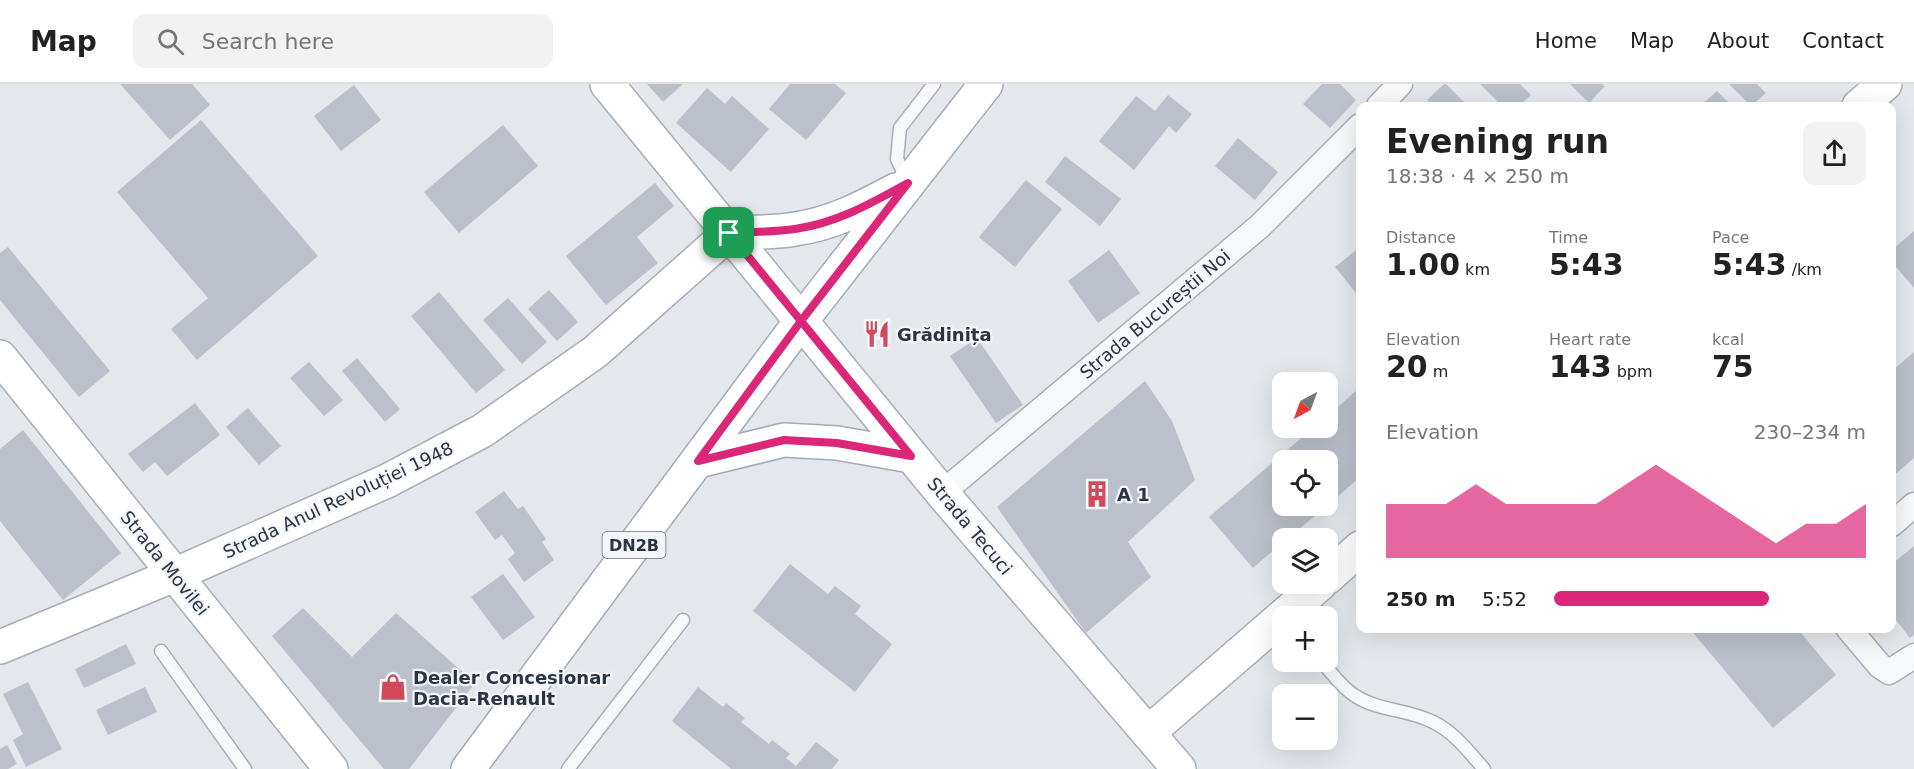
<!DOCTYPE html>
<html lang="en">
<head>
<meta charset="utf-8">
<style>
	body { margin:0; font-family:"DejaVu Sans",sans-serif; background:#f2f2f2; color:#222; height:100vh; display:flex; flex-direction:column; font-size:22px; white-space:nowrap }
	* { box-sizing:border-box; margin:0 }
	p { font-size:20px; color:#767676 }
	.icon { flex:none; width:33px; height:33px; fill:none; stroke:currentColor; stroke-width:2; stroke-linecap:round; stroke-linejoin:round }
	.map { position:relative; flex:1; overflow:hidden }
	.panel { position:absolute; left:1356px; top:18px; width:540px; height:531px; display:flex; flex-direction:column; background:#fff; border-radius:12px; box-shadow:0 6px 24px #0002 }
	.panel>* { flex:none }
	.needle { width:39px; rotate:221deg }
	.fabs { position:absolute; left:1272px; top:288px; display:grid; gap:12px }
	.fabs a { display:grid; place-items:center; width:66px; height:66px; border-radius:12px; background:#fff; box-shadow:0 6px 24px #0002; font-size:30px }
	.pin { position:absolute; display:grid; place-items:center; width:51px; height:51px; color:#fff; margin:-26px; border-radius:12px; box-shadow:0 3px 9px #0006 }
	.round { display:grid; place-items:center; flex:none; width:63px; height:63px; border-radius:12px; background:#f2f2f2 }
	.head { display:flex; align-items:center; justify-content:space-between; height:102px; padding:0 30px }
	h1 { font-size:33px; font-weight:800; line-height:45px }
	.metrics { display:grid; grid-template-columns:repeat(3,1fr); gap:9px; height:102px; padding:6px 30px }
	.metrics div { display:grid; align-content:center }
	.metrics b { font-size:30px; font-weight:800 }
	.metrics small { font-size:16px; font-weight:400 }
	.metrics p { font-size:16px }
	.chart { height:168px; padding:12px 30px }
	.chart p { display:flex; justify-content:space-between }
	.chart svg { width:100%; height:108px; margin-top:6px; fill:#db2777; opacity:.7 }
	ul { padding:0 30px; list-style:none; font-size:20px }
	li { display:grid; grid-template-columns:96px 72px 1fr; align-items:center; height:45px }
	li i { height:15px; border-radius:8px; background:#db2777 }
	header { display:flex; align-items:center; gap:36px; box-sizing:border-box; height:84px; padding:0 30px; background:#fff; border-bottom:2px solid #e0e0e0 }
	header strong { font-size:28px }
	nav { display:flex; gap:33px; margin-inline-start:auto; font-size:21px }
	.search { width:420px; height:54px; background:#f2f2f2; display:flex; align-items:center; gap:15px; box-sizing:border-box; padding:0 21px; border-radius:12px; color:#767676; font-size:22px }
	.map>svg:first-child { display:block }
	.building { fill:#bbc0ca }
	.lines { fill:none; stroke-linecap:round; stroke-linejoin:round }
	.lane-casing { stroke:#a9aeb7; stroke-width:15 }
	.street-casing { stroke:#a9aeb7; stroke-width:27 }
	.secondary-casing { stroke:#a9aeb7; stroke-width:36 }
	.primary-casing { stroke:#a3abb8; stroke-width:36 }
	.lane { stroke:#f7f8fa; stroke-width:12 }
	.street { stroke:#f7f8fa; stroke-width:24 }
	.secondary { stroke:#fff; stroke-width:33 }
	.primary { stroke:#fff; stroke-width:33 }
	.route-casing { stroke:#fff; stroke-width:12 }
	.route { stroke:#db2777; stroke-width:8 }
	.labels { text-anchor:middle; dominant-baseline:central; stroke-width:4.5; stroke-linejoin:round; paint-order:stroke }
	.shield { fill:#f4f6f9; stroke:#676e7b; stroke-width:1.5 }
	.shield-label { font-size:16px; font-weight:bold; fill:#2b3445 }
	.street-label { font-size:18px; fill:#2b3445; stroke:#f4f6f9 }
	.poi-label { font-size:18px; font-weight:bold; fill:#2b3445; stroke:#f4f6f9; text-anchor:start }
</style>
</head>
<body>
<header>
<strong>Map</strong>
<div class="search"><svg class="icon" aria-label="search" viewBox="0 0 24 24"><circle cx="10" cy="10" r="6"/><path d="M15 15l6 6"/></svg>Search here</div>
<nav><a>Home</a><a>Map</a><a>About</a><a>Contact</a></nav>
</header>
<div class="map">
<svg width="1914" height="685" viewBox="0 0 1914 685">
	<rect width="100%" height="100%" fill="#e4e7ec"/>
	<g class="building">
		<path d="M120,0h72l18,21 -40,35z"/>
		<path d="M647,0h36l-20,18z"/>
		<path d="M790,0h45l11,9 -40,47 -37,-31z"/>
		<path d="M1322,0h18l16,16 -26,28 -27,-24z"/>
		<path d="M1444,0h2l22,22h-35l-6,-6z"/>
		<path d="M1480,0h40l11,11 -12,11h-17z"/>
		<path d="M1570,0h32l3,2 -16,17z"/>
		<path d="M1729,0h28l9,9 -15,13z"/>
		<path d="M354,1l27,35 -40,31 -27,-35z"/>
		<path d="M707,4l18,16 7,-8 37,33 -38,43 -55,-49z"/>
		<path d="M1717,7l15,15h-32z"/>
		<path d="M1168,11l24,19 -16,19 -7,-7 -35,44 -35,-29 37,-45 19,15z"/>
		<path d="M201,36l117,136 -121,104 -26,-31 37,-31 -91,-106z"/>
		<path d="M503,41l35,41 -79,67 -35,-41z"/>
		<path d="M1238,54l40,34 -23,28 -40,-34z"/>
		<path d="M1065,72l56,43 -21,27 -55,-44z"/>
		<path d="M1026,96l36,29 -47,58 -36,-30z"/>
		<path d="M655,99l19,23 -37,31 21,26 -52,42 -40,-49z"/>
		<path d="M1914,147v57l-22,-26v-12z"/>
		<path d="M8,163l102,124 -31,26 -79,-97v-47z"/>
		<path d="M1360,163v51l-25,-31z"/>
		<path d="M1109,166l31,43 -42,30 -30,-42z"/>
		<path d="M549,206l29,32 -21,19 -29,-32z"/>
		<path d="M439,208l66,78 -29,23 -65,-77z"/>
		<path d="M508,214l39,44 -25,22 -39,-44z"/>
		<path d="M977,254l46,67 -27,18 -46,-67z"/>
		<path d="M1914,268v106l-22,19v-106z"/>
		<path d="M357,274l43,51 -15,13 -43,-51z"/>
		<path d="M309,278l34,38 -19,16 -34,-38z"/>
		<path d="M1145,297l27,40 23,59 -67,62 23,35 -65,56 -89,-126z"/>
		<path d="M1360,303v90l-32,28v-45h-46v46h45l-39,32h-6v5l-29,25 -44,-51 104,-89h15v-12z"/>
		<path d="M195,319l25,32 -53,41 -12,-14 -12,10 -15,-18z"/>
		<path d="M248,324l33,38 -22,19 -33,-38z"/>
		<path d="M23,346l98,123 -58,47 -63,-79v-72z"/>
		<path d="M504,407l14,18 5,-3 23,33 -4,3 12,18 -30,22 -16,-23 7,-6 -13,-18 -7,5 -20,-28z"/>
		<path d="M1914,462v89l-4,3 -18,-23v-51z"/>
		<path d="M790,480l38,30 7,-8 26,20 -6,8 37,30 -37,48 -102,-81z"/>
		<path d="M503,490l32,43 -32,23 -32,-43z"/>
		<path d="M303,524l49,49 44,-44 79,70 -66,86h-25l-112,-133z"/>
		<path d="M1689,544h108l39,47 -63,53z"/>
		<path d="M126,560l10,20 -52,24 -9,-19z"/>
		<path d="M28,598l34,67 -36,18 -13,-27 10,-6 -20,-40z"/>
		<path d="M145,603l12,25 -49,23 -12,-25z"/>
		<path d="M698,603l25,20 3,-4 19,15 -4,4 28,22 3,-4 18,14 -4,4 10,8 20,-24 23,18 -7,9h-101l-59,-48z"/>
		<path d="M7,661l10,19 -9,5h-8v-20z"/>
	</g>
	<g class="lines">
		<defs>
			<g id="lane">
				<path d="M907,96l-10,-21 3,-31 34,-44"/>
				<path d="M161,567l84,118"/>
				<path d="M1322,578c10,11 19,25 32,33 23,16 54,14 79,27 21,10 36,30 51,47"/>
				<path d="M568,685l115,-149"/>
			</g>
			<g id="street">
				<path d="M1379,22l21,-22"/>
				<path d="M942,409l318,-267 100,-100"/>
				<path d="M1892,440l22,-19"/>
				<path d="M1848,544l32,38 9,6 25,-16"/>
			</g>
			<g id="secondary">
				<path d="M607,0l335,409 237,276"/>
				<path d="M1859,22l26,-22"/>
				<path d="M0,273l331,412"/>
				<path d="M1328,493l32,-29"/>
				<path d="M0,563l174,-72 213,-94 95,-50 113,-79 134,-119"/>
				<path d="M1148,649l172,-149"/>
			</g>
			<g id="primary">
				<path d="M729,149c22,-1 45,0 66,-4 37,-5 69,-22 101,-39"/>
				<path d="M698,377l86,-21 53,3 74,13"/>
				<path d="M468,685l333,-448 185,-237"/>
			</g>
		</defs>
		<use href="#lane" class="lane-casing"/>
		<use href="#street" class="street-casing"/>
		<use href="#secondary" class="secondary-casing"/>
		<use href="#primary" class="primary-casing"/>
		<use href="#lane" class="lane"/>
		<use href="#street" class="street"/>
		<use href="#secondary" class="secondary"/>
		<use href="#primary" class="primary"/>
	</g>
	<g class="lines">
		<defs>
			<path id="route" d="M729,149l72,88 -103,140 86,-21 53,3 74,13 -110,-135 107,-138c-36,20 -71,40 -113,46 -21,3 -44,3 -66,4"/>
		</defs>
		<use href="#route" class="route-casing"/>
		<use href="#route" class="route"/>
	</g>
	<defs>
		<symbol id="restaurant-bare" viewBox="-9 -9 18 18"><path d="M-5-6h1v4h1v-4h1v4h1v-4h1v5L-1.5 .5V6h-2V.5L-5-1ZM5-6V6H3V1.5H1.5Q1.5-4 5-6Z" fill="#d1495b" stroke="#f4f6f9" stroke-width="2.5" paint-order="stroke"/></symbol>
		<symbol id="building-bare" viewBox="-9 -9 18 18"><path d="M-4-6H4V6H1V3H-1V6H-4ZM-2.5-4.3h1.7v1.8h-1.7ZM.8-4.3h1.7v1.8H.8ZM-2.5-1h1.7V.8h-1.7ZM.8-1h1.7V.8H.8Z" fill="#d1495b" stroke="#f4f6f9" stroke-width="2.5" paint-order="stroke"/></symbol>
		<symbol id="shop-bare" viewBox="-9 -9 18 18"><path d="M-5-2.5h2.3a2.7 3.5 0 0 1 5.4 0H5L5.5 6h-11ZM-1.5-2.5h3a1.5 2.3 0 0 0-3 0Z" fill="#d1495b" stroke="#f4f6f9" stroke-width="2.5" paint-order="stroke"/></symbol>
	</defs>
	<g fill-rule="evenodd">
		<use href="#restaurant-bare" x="858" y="231" width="38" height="38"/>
		<use href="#building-bare" x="1078" y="391" width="38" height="38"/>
		<use href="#shop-bare" x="374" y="584" width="38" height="38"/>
	</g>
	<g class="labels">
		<rect class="shield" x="602.5" y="448" width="63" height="26" rx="4.5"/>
		<g class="shield-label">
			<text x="634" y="461">DN2B</text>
		</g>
		<g class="street-label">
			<text transform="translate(1155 230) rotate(-40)">Strada Bucureștii Noi</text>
			<text transform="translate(338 416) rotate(-25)">Strada Anul Revoluției 1948</text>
			<text transform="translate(970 442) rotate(50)">Strada Tecuci</text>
			<text transform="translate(165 479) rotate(51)">Strada Movilei</text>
		</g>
		<g class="poi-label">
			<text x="897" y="250">Grădinița</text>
			<text x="1117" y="410">A 1</text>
			<text x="413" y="593">Dealer Concesionar<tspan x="413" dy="21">Dacia-Renault</tspan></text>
		</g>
	</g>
</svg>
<div class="fabs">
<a><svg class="needle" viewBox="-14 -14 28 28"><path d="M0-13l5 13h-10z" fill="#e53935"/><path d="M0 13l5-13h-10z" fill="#767676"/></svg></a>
<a><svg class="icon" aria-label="locate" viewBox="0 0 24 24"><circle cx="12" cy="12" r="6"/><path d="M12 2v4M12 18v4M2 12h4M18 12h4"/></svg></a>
<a><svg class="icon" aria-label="layers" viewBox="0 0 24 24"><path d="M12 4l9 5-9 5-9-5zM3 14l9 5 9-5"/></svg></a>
<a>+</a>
<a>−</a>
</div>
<div class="pin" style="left:729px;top:149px;background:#1e9e55"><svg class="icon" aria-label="arrive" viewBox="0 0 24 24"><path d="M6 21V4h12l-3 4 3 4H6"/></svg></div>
<section class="panel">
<div class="head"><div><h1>Evening run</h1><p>18:38 · 4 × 250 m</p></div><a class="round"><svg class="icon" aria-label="share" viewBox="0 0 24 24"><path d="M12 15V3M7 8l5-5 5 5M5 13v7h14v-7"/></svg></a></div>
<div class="metrics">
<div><p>Distance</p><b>1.00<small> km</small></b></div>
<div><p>Time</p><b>5:43</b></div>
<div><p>Pace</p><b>5:43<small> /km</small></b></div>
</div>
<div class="metrics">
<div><p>Elevation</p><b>20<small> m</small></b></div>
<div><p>Heart rate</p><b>143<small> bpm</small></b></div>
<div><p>kcal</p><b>75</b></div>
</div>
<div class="chart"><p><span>Elevation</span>230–234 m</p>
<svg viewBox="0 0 160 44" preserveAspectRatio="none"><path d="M0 44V22L10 22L20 22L30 14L40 22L50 22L60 22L70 22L80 14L90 6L100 14L110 22L120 30L130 38L140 30L150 30L160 22V44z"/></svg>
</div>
<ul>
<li><b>250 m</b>5:52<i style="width:69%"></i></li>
</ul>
</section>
</div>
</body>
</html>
